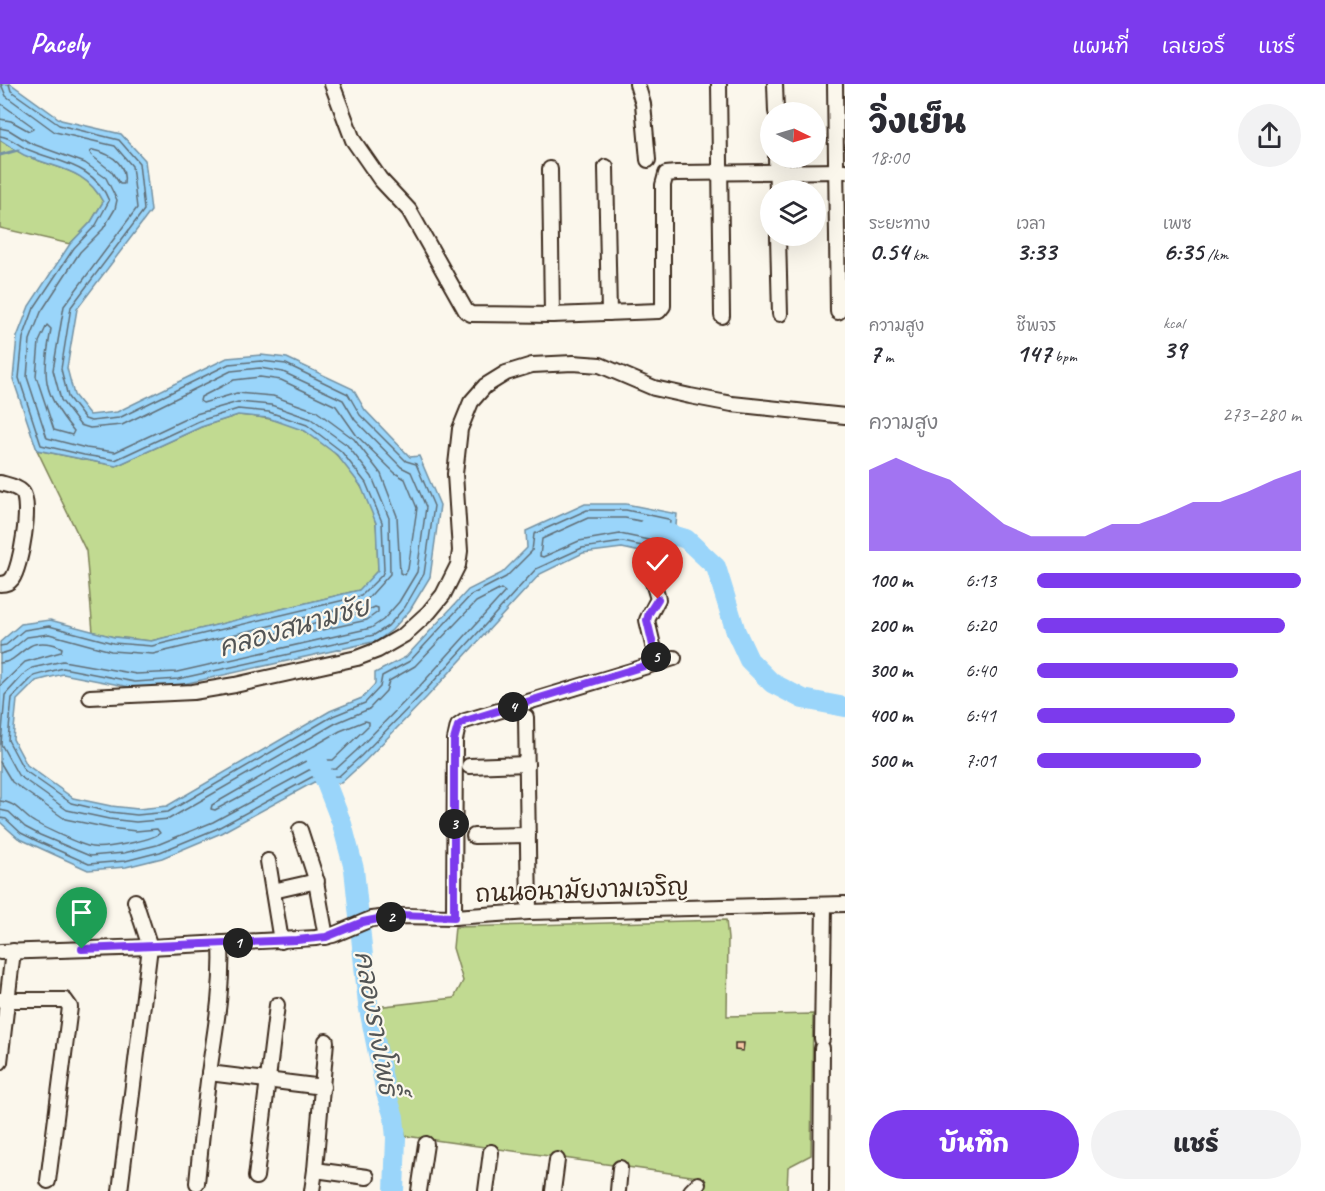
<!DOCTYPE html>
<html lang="th">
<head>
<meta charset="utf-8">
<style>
	body { margin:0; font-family:Caveat,"Playpen Sans Thai",sans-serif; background:#f2f2f3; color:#2b2b33; height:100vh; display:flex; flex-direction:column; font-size:22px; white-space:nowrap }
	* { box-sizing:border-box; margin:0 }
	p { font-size:20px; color:#7c7c81 }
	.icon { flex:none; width:33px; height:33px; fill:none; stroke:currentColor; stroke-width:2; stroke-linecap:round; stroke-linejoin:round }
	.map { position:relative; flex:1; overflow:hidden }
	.drawer { display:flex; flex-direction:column; background:#fff; width:480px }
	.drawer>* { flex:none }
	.needle { width:39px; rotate:95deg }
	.controls { position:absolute; left:760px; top:18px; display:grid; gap:12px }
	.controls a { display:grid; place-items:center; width:66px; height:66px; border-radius:50%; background:#fff; box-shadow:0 6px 24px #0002; font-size:30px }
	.pin { position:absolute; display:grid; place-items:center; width:51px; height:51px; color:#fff; margin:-62px -26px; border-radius:50% 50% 50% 0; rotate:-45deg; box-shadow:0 0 6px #0007 }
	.pin .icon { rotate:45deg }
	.km { position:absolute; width:30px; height:30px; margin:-15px; border-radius:50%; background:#222; color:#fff; font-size:16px; line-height:30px; text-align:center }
	.round { display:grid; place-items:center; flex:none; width:63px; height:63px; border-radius:32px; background:#f2f2f3 }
	.head { display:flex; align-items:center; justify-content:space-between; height:102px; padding:0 24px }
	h1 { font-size:33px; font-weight:800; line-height:45px }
	.metrics { display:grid; grid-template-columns:repeat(3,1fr); gap:9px; height:102px; padding:6px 24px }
	.metrics div { display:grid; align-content:center }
	.metrics b { font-size:26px; font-weight:800 }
	.metrics small { font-size:16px; font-weight:400 }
	.metrics p { font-size:16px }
	.chart { height:168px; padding:12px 24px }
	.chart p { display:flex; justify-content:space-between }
	.chart svg { width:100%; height:108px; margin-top:6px; fill:#7c3aed; opacity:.7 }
	.action { display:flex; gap:12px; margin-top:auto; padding:12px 24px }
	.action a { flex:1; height:69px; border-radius:36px; background:#7c3aed; color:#fff; font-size:24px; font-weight:800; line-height:69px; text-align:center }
	.action a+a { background:#f2f2f3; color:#2b2b33 }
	ul { padding:0 24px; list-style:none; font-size:20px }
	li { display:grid; grid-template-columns:96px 72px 1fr; align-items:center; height:45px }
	li i { height:15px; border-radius:8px; background:#7c3aed }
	header { display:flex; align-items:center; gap:36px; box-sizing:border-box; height:84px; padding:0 30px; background:#7c3aed; color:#fff }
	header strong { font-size:28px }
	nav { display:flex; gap:33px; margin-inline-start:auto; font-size:21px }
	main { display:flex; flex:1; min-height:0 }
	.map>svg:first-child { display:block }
	.green { fill:#c1da91; stroke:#7e8258; stroke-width:1.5 }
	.water { fill:#9ad5fa; stroke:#7491a2; stroke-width:1.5 }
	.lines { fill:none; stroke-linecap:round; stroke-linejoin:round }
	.shore { stroke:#616e76; stroke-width:1.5 }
	.stream { stroke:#7491a2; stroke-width:3 }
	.river { stroke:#9ad5fa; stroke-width:20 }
	.building { fill:#f6c7a5; stroke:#3b2a1e; stroke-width:1.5 }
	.minor-casing { stroke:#3b2a1e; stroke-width:18 }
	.minor { stroke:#fbf7ec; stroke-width:14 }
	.route-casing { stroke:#fff; stroke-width:12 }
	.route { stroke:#7c3aed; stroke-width:8 }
	.labels { text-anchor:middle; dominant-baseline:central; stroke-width:4.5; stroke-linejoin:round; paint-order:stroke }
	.street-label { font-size:24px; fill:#3b2a1e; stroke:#fbf7ec }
	.water-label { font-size:26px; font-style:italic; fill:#535555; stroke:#fbf7ec }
</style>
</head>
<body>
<header>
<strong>Pacely</strong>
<nav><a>แผนที่</a><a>เลเยอร์</a><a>แชร์</a></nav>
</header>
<main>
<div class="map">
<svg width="845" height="1107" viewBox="0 0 845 1107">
	<rect width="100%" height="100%" fill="#fbf7ec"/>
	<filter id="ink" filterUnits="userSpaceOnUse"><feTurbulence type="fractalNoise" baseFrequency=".0167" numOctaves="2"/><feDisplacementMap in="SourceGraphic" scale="12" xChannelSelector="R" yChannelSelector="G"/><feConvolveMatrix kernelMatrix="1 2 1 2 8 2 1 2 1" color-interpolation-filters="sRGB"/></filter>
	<g filter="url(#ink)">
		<g class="green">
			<path d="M0,56c8,5 16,11 25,15 32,15 60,12 78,47l-12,20 -21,22 -70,-16z"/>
			<path d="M238,331c23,2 47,5 67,16 31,16 65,58 71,93 2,15 1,31 2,46l-18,20 -209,51 -37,-4 -21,-5 -7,-81 -49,-101 79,16 85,-39z"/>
			<path d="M726,836l2,19 -1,77 86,-2 -2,141 -23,12 -1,24h-86l4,-4 -7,-10 -292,-41 -11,-27 -20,-89 1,-13 78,-9 9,-17 -10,-33 2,-21z"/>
		</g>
		<path class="water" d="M0,0h11l50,36 60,14 24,26 6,51 -74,98 -10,59 7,27 16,20 27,-3 110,-54 34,-3 26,3 66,31 12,21 45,47 9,-1 21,49 -10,72 -20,33 -18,20 -15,11 -198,44 -44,3 -72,-14 -27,7 -19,19 -4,39 14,26 46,33 38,8 27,3 29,-3 163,-95 32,-13 13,-14v-11l31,-16 62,-67 34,-17 25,-25 -1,-17 59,-27h41l51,10 -4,45 -51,-11 -39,5 -43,21 -113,123 -62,64 -24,22 -27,-1 -95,52 -57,24 -36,9 -38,3 -70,-32 -18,-16v-180l21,-18 29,-4 64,17 37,4 208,-51 19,-20 -2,-47 -15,-37 -24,-31 -32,-24 -37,-13 -30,-3 -37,12 -85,39 -79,-16 -24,-71 4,-42 12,-31 41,-62 21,-22 12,-20c-17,-34 -47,-33 -79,-47 -8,-4 -16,-10 -24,-15z"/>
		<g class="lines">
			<g class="shore">
				<path d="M0,19l32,23 1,3 -4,2 -18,-10 -11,-2"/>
				<path d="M0,44l9,2 21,13 55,20 21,15 11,22 -2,9 -12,20 -23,23 -39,60 -11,28 -3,37 20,61 39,10 29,4 81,-38 42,-12 33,3 40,14 36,26 25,32 17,41 1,56 -26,29 -211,51 -42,-3 -62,-17 -22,3 -17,14 -10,3"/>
				<path d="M0,52c11,1 19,10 29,14 31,13 66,15 80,51l-13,24 -22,23 -40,60 -11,30 -4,40 22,67 43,10 31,5 84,-39 39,-12 31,3 38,13 34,26 25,32 16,39 2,48 -2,5 -21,21 -209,50 -39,-3 -64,-17 -25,4 -18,15 -6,1"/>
				<path d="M93,66c18,4 34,13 31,34h-4l-9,-13 -20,-16 -1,-3z"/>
				<path d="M47,241l4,4c-8,47 -10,63 23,102l-2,4 -18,-5 -18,-54 3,-34z"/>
				<path d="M260,293l21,3 55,26 21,30 38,37 10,6 12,29 -9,61 -3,6 -5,-2 -3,-57 -16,-42 -27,-35 -38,-28 -43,-15 -36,-3 -34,10 -3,-2 1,-4 33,-17z"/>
				<path d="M588,434h37l35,7 2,2 -1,13 -3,2 -38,-8 -41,7 -36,16 -3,-1 2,-17z"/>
				<path d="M375,523l3,1v4l-11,8 -126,28 -4,-2 3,-4 124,-30z"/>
				<path d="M0,579c14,-1 18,-10 30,-17 9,-5 24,-3 32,2l-1,4 -36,10 -25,24"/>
				<path d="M365,637l4,1v3l-36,35h-22l-7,2 -89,48 -4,-1 1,-4 128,-74z"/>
				<path d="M0,678l12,20 53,37 44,9 27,3 21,-2 3,4c-10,8 -55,16 -68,14 -10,-1 -52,-21 -61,-27 -11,-8 -16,-18 -31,-19"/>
				<path d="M0,726l9,2 16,15 15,8 50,21 34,-3 33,-8 56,-23 96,-52 27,-1 20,-18 62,-63 87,-96 -4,-3 -25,13 -61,64 -26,15 -3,10 -17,18 -33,14 -167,96 -33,3 -27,-3 -42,-9 -49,-35 -17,-31 4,-49 21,-23 6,-4 31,-7 73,13 41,-2 194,-44 12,-8 16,-18 18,-30 9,-65 -15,-35 -10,-5 -46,-47 -12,-20 -60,-28 -23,-4 -29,3 -109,54 -32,3 -10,-3 -19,-25 -8,-30 11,-64 73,-98 -5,-42 -17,-20 -60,-14 -49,-36 -5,-12"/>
				<path d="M0,734l6,1 15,14 16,8 52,23 36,-3 35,-9 56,-23 96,-52 27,-1 22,-20 62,-63 113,-124 46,-21 41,-6 43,9 4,-30 -2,-2 -42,-9h-39l-53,24 -2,17 -26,26 -35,18 -61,66 -28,15 -2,11 -15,16 -32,13 -165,96 -31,3 -27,-3 -39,-9 -47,-33 -16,-30 4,-42 22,-22 29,-8 72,14 43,-3 196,-44 14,-9 17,-19 19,-33 10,-68 -18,-42 -10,-3 -46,-46 -12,-21 -62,-30 -25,-3 -32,3 -110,54 -28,3 -6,-2 -17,-22 -7,-28 10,-62 73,-97 -5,-47 -20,-23 -60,-15 -48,-34 -2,-7"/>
			</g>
			<path class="stream" d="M0,71l18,-5"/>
			<g class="river">
				<path d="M649,444l37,11 30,28 20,65 13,28 23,23 31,16 42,8"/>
				<path d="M316,673l26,67 12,45 14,135 18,89 8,24 2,21 -2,53"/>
			</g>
		</g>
		<path class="building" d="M735,959h9l-1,8 -8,-1z"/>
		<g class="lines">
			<defs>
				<g id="minor">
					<path d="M332,0l21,56 27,39 29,31 57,101 5,3 81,1 107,-4 4,-5v-121l3,-11 10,-1 169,-2"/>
					<path d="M637,0l6,20 5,56"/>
					<path d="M719,0l3,232"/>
					<path d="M775,0l1,28"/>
					<path d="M835,0l3,228"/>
					<path d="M776,74l1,32"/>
					<path d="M606,83l3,146"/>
					<path d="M550,85l2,146"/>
					<path d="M778,152l2,78"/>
					<path d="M0,399c7,2 16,3 22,9 10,10 -1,75 -10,87 -3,4 -7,5 -12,5"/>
					<path d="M648,482l10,33 -11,21 10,42"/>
					<path d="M90,613l103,-5 42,-7 122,-27 21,-8 26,-15 25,-23 14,-17 15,-30 2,-14 -5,-77 5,-45 11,-27 14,-16 21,-13 26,-8 41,-2 27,2 54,23 36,8 42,8 113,12"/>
					<path d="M526,633l3,195"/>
					<path d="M469,682l58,-2"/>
					<path d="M300,746l15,46 11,61"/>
					<path d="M474,752l54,-1"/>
					<path d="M268,777l13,80"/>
					<path d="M273,807l44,-10"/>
					<path d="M454,833l1,-177 3,-14 7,-5 209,-63"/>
					<path d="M0,868l150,-5 166,-9 17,-3 38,-16 27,-3 56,1 75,-5 316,-8"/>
					<path d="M0,916h65l5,7 -22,174"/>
					<path d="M822,955l2,-134"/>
					<path d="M326,957l-11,129 52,7"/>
					<path d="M0,978l13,-111"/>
					<path d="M209,989l114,14"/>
					<path d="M256,1093l21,-172"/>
					<path d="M197,1099c4,-41 8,-83 14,-124 6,-39 12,-76 10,-115"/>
					<path d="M120,1107l30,-244 -15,-46"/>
					<path d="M312,1107l3,-21"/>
					<path d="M419,1107l7,-47"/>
					<path d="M486,1107l5,-39"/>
					<path d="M553,1107l4,-31"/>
					<path d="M618,1107l2,-23"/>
					<path d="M691,1107l7,-7"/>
					<path d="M821,1107l1,-143"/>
				</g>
			</defs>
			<use href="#minor" class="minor-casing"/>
			<use href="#minor" class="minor"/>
		</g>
	</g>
	<g class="lines" filter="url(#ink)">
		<defs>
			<path id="route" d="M82,865l215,-9 29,-3 37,-15 35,-7 56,2v-177l4,-14 7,-5 192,-59 -10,-42 2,-7 9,-14"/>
		</defs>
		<use href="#route" class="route-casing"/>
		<use href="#route" class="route"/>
	</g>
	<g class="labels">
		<g class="street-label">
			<text transform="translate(582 806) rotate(-2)">ถนนอนามัยงามเจริญ</text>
		</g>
		<g class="water-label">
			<text transform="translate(294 543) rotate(-16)">คลองสนามชัย</text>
			<text transform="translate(376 939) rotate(80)">คลองรางโพธิ์</text>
		</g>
	</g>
</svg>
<div class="controls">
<a><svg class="needle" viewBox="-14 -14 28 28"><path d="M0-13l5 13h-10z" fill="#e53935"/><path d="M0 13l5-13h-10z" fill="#7c7c81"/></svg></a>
<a><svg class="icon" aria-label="layers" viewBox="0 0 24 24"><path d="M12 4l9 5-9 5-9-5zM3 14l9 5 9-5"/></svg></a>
</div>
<div class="pin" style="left:82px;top:865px;background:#1e9e55"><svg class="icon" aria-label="arrive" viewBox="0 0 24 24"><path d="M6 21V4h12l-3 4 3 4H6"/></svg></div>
<div class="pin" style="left:658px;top:515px;background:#d93025"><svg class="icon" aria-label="check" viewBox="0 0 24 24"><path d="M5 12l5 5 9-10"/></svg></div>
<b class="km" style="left:238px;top:859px">1</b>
<b class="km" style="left:391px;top:833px">2</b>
<b class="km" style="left:454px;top:740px">3</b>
<b class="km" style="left:513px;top:623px">4</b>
<b class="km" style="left:656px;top:573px">5</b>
</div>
<section class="drawer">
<div class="head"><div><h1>วิ่งเย็น</h1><p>18:00</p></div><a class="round"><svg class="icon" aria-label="share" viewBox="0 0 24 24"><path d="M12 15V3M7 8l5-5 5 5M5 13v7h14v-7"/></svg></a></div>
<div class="metrics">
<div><p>ระยะทาง</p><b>0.54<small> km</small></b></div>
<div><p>เวลา</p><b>3:33</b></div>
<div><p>เพซ</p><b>6:35<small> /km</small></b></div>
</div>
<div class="metrics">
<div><p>ความสูง</p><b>7<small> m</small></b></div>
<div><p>ชีพจร</p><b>147<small> bpm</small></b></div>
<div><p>kcal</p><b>39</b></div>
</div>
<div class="chart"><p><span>ความสูง</span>273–280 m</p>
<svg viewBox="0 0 160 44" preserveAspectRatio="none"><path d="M0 44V11L10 6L20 11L30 15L40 24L50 33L60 38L70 38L80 38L90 33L100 33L110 29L120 24L130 24L140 20L150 15L160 11V44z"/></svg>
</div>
<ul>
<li><b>100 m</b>6:13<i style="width:100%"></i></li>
<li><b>200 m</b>6:20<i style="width:94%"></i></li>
<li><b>300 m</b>6:40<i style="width:76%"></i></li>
<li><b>400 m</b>6:41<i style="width:75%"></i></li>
<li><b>500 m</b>7:01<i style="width:62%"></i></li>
</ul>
<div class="action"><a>บันทึก</a><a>แชร์</a></div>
</section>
</main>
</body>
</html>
